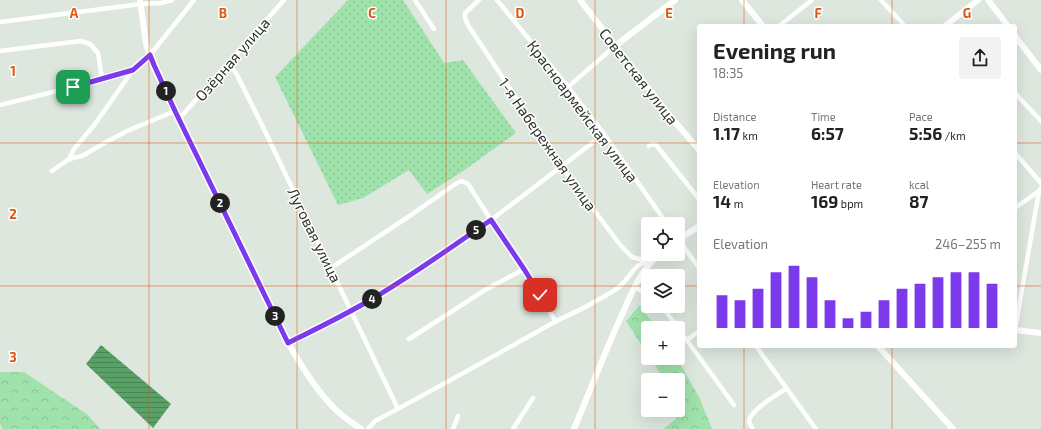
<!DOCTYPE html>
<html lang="en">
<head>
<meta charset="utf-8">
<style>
	body { margin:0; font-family:"Exo 2",sans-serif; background:#f2f2f2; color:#222; height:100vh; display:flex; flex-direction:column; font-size:15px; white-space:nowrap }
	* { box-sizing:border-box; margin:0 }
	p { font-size:13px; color:#767676 }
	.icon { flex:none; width:22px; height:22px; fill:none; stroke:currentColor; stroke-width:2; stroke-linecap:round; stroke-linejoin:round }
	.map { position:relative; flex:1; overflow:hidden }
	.sheet { position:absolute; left:697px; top:24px; width:320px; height:324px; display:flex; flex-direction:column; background:#fff; border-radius:4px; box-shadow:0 4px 16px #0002 }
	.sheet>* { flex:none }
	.tools { position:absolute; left:641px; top:217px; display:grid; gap:8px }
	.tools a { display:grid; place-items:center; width:44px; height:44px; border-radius:4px; background:#fff; box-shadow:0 4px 16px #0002; font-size:20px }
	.pin { position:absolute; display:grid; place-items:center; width:34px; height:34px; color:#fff; margin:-17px; border-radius:8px; box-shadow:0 2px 6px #0006 }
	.km { position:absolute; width:20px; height:20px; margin:-10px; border-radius:50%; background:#222; color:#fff; font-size:11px; line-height:20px; text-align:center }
	.round { display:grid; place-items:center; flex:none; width:42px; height:42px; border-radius:4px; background:#f2f2f2 }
	.headline { display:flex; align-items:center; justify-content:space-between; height:68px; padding:0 16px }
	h1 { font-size:22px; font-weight:700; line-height:30px }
	.stats { display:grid; grid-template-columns:repeat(3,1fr); gap:6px; height:68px; padding:4px 16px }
	.stats div { display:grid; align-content:center }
	.stats b { font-size:17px; font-weight:700 }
	.stats small { font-size:11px; font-weight:400 }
	.stats p { font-size:11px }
	.chart { height:112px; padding:8px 16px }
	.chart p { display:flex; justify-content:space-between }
	.chart svg { width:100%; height:72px; margin-top:4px; stroke:#7c3aed; stroke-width:6 }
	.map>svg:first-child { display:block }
	.grass { fill:url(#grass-dots) }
	.forest { fill:url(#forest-crowns) }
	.water { fill:url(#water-rules) }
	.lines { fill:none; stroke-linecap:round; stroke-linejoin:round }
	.minor { stroke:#fff; stroke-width:4.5 }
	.major { stroke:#fff; stroke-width:6 }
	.route-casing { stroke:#fff; stroke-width:8 }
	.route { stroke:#7c3aed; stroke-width:5 }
	.grid { fill:none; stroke:#df570e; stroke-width:1; stroke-opacity:0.55 }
	.labels { text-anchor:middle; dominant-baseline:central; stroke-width:3; stroke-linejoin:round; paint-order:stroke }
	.street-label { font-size:15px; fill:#2e312e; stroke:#fff }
	.grid-label { font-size:13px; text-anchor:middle; font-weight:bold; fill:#df570e; stroke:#fff; stroke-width:3; stroke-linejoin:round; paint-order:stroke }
</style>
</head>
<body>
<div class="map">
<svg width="1041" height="429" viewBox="0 0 1041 429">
	<defs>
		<pattern id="grass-dots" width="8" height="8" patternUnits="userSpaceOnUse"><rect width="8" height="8" fill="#a0e2ab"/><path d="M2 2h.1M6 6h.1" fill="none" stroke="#8ac293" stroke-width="1.8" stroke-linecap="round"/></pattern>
		<pattern id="forest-crowns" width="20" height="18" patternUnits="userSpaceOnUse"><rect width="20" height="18" fill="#a0e2ab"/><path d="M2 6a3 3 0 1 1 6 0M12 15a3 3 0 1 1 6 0" fill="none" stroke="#8ac293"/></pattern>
		<pattern id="water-rules" width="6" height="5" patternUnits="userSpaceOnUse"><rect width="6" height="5" fill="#59a167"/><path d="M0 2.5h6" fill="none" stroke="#4a8455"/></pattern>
	</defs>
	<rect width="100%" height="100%" fill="#dde7de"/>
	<path class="grass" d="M348,0h55l41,63 19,-3 53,73 -53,38 -36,23 -18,-24 -46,28 -25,7 -63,-128z"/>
	<g class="forest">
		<path d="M640,305l16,23h-8v27l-22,-34z"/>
		<path d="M650,358h27l23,41 12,30h-49l13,-10 -2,-9h4v-30h-15l-1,-4z"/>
		<path d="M0,372h24l64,43 12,14h-97l-3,-5z"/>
	</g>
	<path class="water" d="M101,345l70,59 -18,24 -67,-64z"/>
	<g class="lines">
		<g class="minor">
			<path d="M415,0l19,29"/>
			<path d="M479,0l-14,13v5l3,7 93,141 60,80 11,11 14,4"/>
			<path d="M497,0l71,87 36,47 63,90"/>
			<path d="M881,0l24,26"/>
			<path d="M0,22l141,-18 20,-1 11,-3"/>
			<path d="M779,26l33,-26"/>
			<path d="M0,51l81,-10 9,3 8,9 4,26"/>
			<path d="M228,63l8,10 25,50 137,286"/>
			<path d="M568,87l47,-41"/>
			<path d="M1015,93l26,28"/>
			<path d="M0,105l73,-18 60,-17"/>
			<path d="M179,119l105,-119"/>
			<path d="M649,146l3,-2 4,1 43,54"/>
			<path d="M1015,153l26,30"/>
			<path d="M69,159l13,-3 26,-15 19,-10 48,-20"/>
			<path d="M52,171l17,-12 5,-10 21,-25 38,-54 17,-15 44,-55"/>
			<path d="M1015,208l24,-17 2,-3"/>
			<path d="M678,239l21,29"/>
			<path d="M331,268l77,-51 49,-34 5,-2 6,3 23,36 33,49 32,53"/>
			<path d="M635,287l13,8"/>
			<path d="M662,306l72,99"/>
			<path d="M1015,330l24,-139"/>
			<path d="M409,339l76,-49 39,-21"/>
			<path d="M687,340l12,-9"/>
			<path d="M288,343l63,-32 45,-27 95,-64 113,-86"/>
			<path d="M756,346l60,83"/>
			<path d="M368,429l7,-8c59,-31 117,-64 176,-97 14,-8 29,-13 43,-22 9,-5 18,-9 26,-16 13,-11 11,-21 32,-26"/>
			<path d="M453,429l5,-13"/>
			<path d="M513,429l20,-31"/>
			<path d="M753,429c-2,-3 -4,-5 -4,-8 1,-11 28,-26 38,-33"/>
		</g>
		<g class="major">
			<path d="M140,0l6,44 7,21 135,278c13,22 26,44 44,63 8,9 19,16 29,23"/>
			<path d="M580,0l85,110 34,40"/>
			<path d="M742,0l21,26"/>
			<path d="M988,0l20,26"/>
			<path d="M945,26l33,-26"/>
			<path d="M1015,36l26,34"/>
			<path d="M615,46l60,-46"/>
			<path d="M678,240l21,-14"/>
			<path d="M1015,330l26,3"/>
			<path d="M878,346l75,83"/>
			<path d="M574,429c15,-36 29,-72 45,-108 11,-23 20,-51 41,-67"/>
		</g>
	</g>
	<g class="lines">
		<defs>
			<path id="route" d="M73,87l60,-17 17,-15 4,10 21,46 113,232c28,-14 57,-28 84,-44 41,-24 79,-52 119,-79l33,49 16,26"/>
		</defs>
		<use href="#route" class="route-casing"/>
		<use href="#route" class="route"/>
	</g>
	<path class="grid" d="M149,0v429M297,0v429M446,0v429M595,0v429M744,0v26M892,0v26M0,143h699M1015,143h26M0,286h648M678,286h21M1015,286h26M744,346v83M892,346v83"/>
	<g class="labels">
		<g class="street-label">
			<text transform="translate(232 59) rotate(-49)">Озёрная улица</text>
			<text transform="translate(639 76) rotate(52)">Советская улица</text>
			<text transform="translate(583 111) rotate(53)">Красноармейская улица</text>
			<text transform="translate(548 144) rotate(55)">1-я Набережная улица</text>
			<text transform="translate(315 235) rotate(64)">Луговая улица</text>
		</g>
	</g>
	<g class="grid-label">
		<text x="74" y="18">A</text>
		<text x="223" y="18">B</text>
		<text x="372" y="18">C</text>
		<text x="520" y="18">D</text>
		<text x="669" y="18">E</text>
		<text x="818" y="18">F</text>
		<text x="967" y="18">G</text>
		<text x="13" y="76">1</text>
		<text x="13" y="219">2</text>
		<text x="13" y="362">3</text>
	</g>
</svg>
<div class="tools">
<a><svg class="icon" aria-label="locate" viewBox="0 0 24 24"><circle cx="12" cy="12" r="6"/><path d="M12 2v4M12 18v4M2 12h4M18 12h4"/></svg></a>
<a><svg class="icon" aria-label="layers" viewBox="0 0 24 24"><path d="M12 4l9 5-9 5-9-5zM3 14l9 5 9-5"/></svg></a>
<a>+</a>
<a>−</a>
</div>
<div class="pin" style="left:73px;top:87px;background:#1e9e55"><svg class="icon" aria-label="arrive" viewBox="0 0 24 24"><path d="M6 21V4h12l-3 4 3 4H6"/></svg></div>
<div class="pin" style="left:540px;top:295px;background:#d93025"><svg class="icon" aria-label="check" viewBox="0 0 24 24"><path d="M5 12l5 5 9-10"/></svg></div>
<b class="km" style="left:166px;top:91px">1</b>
<b class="km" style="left:220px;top:203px">2</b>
<b class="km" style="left:275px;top:316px">3</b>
<b class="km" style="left:372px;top:299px">4</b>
<b class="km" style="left:476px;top:230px">5</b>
<section class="sheet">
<div class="headline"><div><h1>Evening run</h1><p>18:35</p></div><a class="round"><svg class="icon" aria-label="share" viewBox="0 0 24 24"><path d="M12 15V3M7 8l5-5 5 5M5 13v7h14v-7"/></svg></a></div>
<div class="stats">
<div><p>Distance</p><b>1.17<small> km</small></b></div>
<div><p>Time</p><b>6:57</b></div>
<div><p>Pace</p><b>5:56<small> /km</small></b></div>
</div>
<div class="stats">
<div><p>Elevation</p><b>14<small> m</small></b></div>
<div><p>Heart rate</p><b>169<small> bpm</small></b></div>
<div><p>kcal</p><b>87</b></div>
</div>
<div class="chart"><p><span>Elevation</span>246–255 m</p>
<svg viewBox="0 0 160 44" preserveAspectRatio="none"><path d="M5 44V24M15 44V27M25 44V20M35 44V10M45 44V6M55 44V13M65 44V27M75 44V38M85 44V34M95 44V27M105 44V20M115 44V17M125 44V13M135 44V10M145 44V10M155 44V17"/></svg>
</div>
</section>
</div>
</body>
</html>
